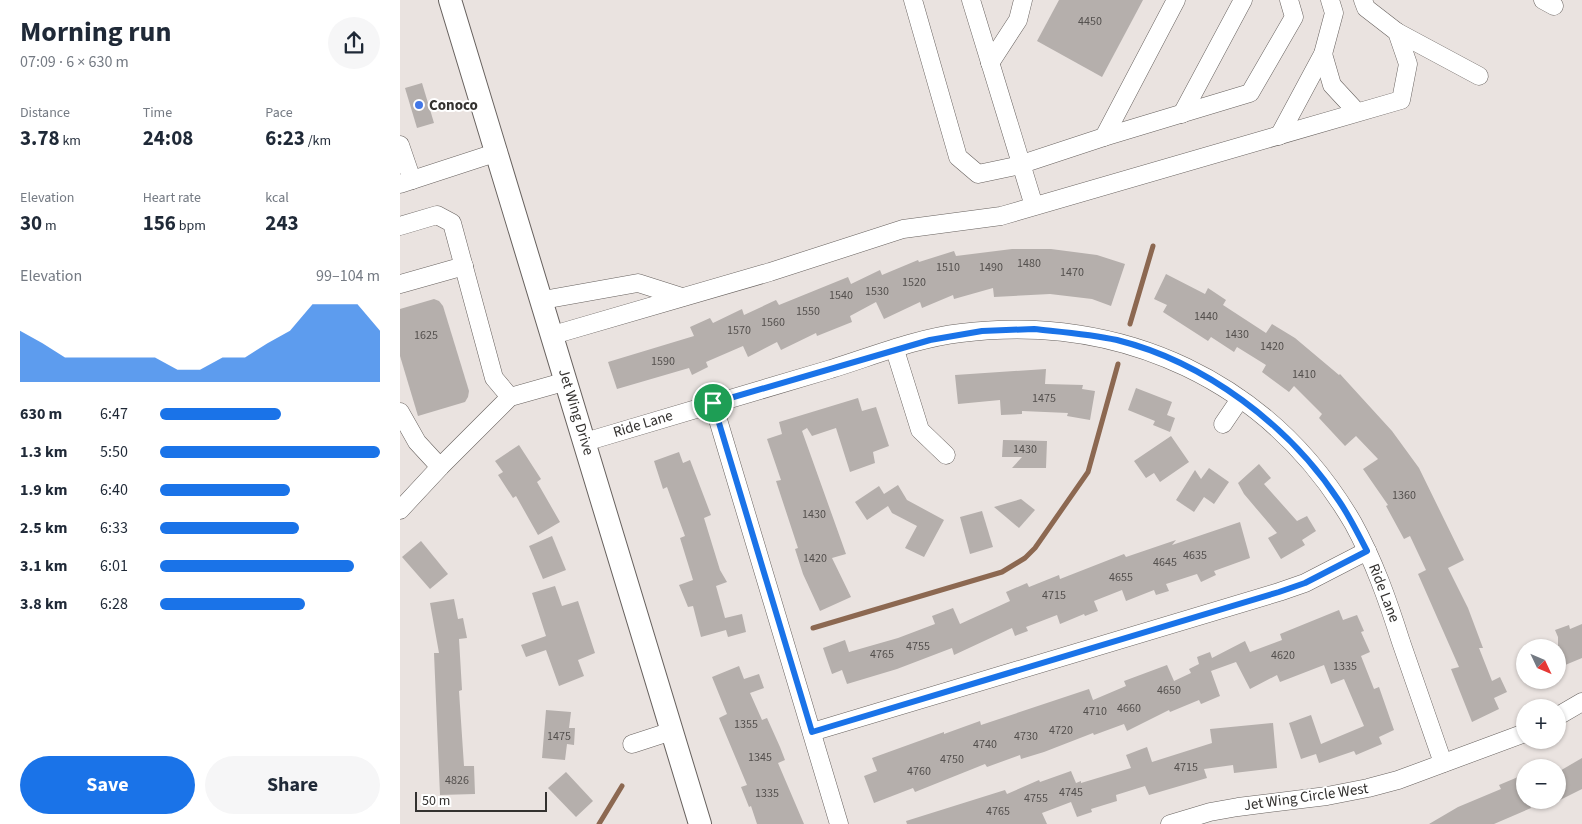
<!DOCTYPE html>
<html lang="en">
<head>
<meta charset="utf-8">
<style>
	body { margin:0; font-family:"Source Sans 3",sans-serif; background:#f6f6f7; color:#1f2937; height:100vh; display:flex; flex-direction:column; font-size:19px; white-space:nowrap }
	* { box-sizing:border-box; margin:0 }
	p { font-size:16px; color:#747a83 }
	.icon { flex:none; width:28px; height:28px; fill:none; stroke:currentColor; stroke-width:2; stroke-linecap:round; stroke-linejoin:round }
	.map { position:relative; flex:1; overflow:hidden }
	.sheet { display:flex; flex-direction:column; background:#fff; width:400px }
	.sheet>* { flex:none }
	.needle { width:32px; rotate:134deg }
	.tools { position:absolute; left:1116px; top:639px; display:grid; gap:10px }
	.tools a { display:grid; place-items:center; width:50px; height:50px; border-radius:50%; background:#fff; box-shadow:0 1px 4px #0004; font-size:25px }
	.scale { position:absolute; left:15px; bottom:12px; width:132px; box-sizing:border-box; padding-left:5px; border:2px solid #33312f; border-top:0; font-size:14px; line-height:18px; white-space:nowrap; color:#33312f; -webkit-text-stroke:4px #fff; paint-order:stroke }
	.pin { position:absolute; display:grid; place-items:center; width:42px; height:42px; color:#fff; margin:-21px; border:2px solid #fff; border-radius:50%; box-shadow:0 1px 5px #0007 }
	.round { display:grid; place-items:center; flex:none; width:52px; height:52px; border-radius:26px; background:#f6f6f7 }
	.head { display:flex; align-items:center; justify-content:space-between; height:85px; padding:0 20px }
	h1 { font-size:28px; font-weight:700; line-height:38px }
	.stats { display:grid; grid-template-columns:repeat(3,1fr); gap:8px; height:85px; padding:5px 20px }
	.stats div { display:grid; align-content:center }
	.stats b { font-size:21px; font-weight:700 }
	.stats small { font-size:14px; font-weight:400 }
	.stats p { font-size:14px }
	.chart { height:140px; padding:10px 20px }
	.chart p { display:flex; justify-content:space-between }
	.chart svg { width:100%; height:90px; margin-top:5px; fill:#1a73e8; opacity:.7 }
	.primary-button { display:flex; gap:10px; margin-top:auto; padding:10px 20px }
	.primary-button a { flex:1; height:58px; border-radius:30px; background:#1a73e8; color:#fff; font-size:20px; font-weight:700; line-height:58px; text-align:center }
	.primary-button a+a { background:#f6f6f7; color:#1f2937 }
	ul { padding:0 20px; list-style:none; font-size:16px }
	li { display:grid; grid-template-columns:80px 60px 1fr; align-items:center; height:38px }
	li i { height:12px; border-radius:6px; background:#1a73e8 }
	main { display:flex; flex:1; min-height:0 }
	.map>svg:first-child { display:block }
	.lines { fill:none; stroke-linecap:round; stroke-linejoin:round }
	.stream { stroke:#8c6851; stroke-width:5 }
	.building { fill:#b5afac }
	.minor-casing { stroke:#67615e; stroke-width:19 }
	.major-casing { stroke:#67615e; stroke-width:24 }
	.minor { stroke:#fff; stroke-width:18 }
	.major { stroke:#fff; stroke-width:22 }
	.route-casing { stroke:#fff; stroke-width:10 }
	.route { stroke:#1a73e8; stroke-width:6 }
	.poi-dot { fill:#4277e7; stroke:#fff; stroke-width:2 }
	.labels { text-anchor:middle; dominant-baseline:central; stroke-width:4; stroke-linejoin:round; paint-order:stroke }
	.number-label { font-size:12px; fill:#54504e }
	.poi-label { font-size:15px; font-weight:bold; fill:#33312f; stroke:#fff; text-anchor:start }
	.street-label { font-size:15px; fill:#33312f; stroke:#fff }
</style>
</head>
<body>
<main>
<section class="sheet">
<div class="head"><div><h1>Morning run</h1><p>07:09 · 6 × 630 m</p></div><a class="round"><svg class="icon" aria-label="share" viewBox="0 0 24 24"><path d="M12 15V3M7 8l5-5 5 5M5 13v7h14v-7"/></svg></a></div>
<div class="stats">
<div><p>Distance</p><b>3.78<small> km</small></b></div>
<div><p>Time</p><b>24:08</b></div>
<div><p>Pace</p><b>6:23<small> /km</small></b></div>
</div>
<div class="stats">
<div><p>Elevation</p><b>30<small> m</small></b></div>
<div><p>Heart rate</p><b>156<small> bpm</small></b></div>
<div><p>kcal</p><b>243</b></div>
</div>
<div class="chart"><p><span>Elevation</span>99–104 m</p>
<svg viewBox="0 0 160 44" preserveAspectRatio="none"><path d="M0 44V19L10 25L20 32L30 32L40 32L50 32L60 32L70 38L80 38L90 32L100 32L110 25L120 19L130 6L140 6L150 6L160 19V44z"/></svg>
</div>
<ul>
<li><b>630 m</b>6:47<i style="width:55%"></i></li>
<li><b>1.3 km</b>5:50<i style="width:100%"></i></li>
<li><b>1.9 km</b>6:40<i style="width:59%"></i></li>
<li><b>2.5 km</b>6:33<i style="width:63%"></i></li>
<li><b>3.1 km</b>6:01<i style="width:88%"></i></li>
<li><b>3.8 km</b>6:28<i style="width:66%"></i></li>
</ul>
<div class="primary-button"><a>Save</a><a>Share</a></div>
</section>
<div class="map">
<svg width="1182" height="824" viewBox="0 0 1182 824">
	<rect width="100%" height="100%" fill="#eae3e0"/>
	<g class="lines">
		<g class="stream">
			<path d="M730,324l23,-78"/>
			<path d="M413,628l189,-56 23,-14 10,-10 53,-76 30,-108"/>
			<path d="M199,824l23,-38"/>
		</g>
	</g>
	<g class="building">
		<path d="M659,0h84l-41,77 -65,-36z"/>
		<path d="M22,83l12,40 -17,5 -12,-40z"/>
		<path d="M612,249h39l46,6 28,9 -14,42 -19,-7 -42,-5 -56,3 -1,-9 -39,11 -1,-4 -31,13 -2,-6 -36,17 -8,-17 -26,14 2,6 -35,14 -1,-3 -35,17 -4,-8 -29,15 -5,-11 -37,16 2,5 -16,8 -3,-7 -72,21 -9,-27 86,-26 -4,-9 20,-9 3,5 29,-14 2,6 32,-15 3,5 69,-28 3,7 29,-14 2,5 36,-15 1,2 35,-11 2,5z"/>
		<path d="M766,274l39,20 3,-6 18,12 -3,5 43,28 6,-9 23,14 44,37 1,-1 52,57 27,37 45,92 -16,8 20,40 15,40h-4l13,33 8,-4 7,15 -13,6 5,11 -27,13 -21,-53 8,-2 -41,-93 8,-4 -16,-34 -6,3 -18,-33 2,-1 -25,-36 15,-10 -22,-23 -11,10 -26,-28 3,-4 -28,-28 -5,6 -27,-20 4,-7 -29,-18 -3,5 -23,-15 -3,4 -45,-29 4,-7 -13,-6z"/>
		<path d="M34,299l5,2 4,5 26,85 -1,6 -3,5 -47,14 -18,-60v-47z"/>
		<path d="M646,369l-1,15 38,1 -1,4 13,2 -5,29 -23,-4 1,-3 -46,-2v3l-21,1 -1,-15 -42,4 -3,-29z"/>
		<path d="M736,388l36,14 -5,13 8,3 -5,14 -17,-7 2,-4 -27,-11z"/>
		<path d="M458,398l4,13 14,-4 13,39 -16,6 2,11 -25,9 -14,-44 -24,8 -5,-8 -5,3 44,123 -14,4 19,39 -31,14 -17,-37 -8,-25 3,-1 -22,-67 5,-1 -14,-41 15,-5 -3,-12z"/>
		<path d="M771,436l18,26 -29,20 -6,-9 -8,5 -12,-17z"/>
		<path d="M603,440l44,1 -1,27h-34l10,-11h-20z"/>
		<path d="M119,445l22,34 -4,3 23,40 -22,13 -22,-39 -3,2 -15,-23 5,-3 -8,-11z"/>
		<path d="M279,452l4,11 7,-3 21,55 -7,3 16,52 7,12 -11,4 9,32 17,-4 4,18 -18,5 -2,-7 -25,7 -8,-31 -5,1 -9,-22 14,-5 -13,-42 5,-2 -18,-49 -4,2 -9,-28z"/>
		<path d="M859,464l12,14 -7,6 33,37 10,-5 9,15 -14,9 3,5 -24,14 -13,-21 9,-5 -33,-39 -6,-11z"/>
		<path d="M809,468l20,14 -15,22 -10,-7 -10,15 -18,-12 19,-30 6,9z"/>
		<path d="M498,485l9,15 37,20 -20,37 -19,-9 12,-22 -25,-13 -4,-7 -21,14 -12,-18 24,-16 5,8z"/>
		<path d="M621,499l14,11 -16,18 -25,-21z"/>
		<path d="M582,511l11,36 -23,7 -10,-37z"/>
		<path d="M840,522l10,36 -36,13 2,4 -15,7 -4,-8 -31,10 3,7 -13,4 -2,-5 -28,11 -4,-11 -28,11 4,10 -13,5 -1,-2 -24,10 -3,-9 -31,12 2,4 -13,5 -3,-8 -58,27 -2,-7 -55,21 -50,15 -5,-14 -10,4 -9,-26 22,-8 4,12 49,-14 37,-14 -3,-8 21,-8 7,16 50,-23 -4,-9 21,-9 2,4 30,-12 1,4 64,-25 2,3 50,-17 -4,5z"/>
		<path d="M152,536l14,34 -23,9 -14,-33z"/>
		<path d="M21,541l27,33 -18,15 -28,-32z"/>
		<path d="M155,586l7,20 16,-5 17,52 -17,7 6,16 -25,10 -13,-36 -20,7 -5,-12 25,-9 -14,-43z"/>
		<path d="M54,599l4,20 5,-1 4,20 -8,1 3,51 -3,1 5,75h10l1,28 -35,1 -6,-142h5l-9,-50z"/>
		<path d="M939,610l4,10 14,-5 7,16 -3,1 9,20 -9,4 13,33 5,-2 15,43 -15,7 3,7 -26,11 -2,-4 -35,12 -3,-9 -15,5 -12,-36 22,-8 10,29 43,-18 -20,-47 -13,5 -7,-19 -44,17 -3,-7 -27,14 -14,-27 -25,9 9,25 -19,8 -2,-4 -29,12 -1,-2 -42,21 -3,-7 -30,11 -1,-2 -49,19 -23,7 -1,-4 -33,12 -2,-3 -70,28 -2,-4 -39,15 -10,-27 13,-5 -5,-13 72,-26v2l36,-13 1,4 108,-36 4,11 33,-14 -2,-5 43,-16 7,16 17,-8 -2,-4 10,-5 -2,-7 13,-5 2,6 33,-17 5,11 32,-12 -2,-6z"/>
		<path d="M1182,624v34l-24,10v-31l-3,-7 14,-5 1,4z"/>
		<path d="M339,666l5,13 15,-5 5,14 -14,5 12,27 5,-2 13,29 5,13 -7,3 26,61h-47l-6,-18 -2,1 -8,-20 6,-2 -28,-67 8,-4 -15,-37z"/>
		<path d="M146,710l25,2 -2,16h6l-1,17 -7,-1 -2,16 -23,-2z"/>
		<path d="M873,723l4,45 -43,5 -1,-8 -29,4 3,9 -58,17 -4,-9 -29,9 1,6 -26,8 1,3 -15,5 -6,-15 -29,11 5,11h-140l-1,-3 99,-31 2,4 32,-14 1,2 31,-11 5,12 5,-2v2l50,-15 -5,-13 21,-8 5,15 60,-19 -2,-14z"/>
		<path d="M1182,758v31l-24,12v-29z"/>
		<path d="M166,772l27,29 -17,16 -28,-29z"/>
		<path d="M1118,777l7,16v7h3l3,8 -37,16h-65l29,-17 43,-18 -2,-4z"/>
	</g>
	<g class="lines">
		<defs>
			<g id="minor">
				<path d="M513,0l45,157 20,17 38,-8 88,-29 146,-44 44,-76 -5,-17"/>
				<path d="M571,0l63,206"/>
				<path d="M1143,0l11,6"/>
				<path d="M997,32l82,44"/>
				<path d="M923,54l9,31 25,27"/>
				<path d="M590,63l28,-43 5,-20"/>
				<path d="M782,114l61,-114"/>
				<path d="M879,136l44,-82 11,-41 -4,-13"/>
				<path d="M704,137l72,-137"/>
				<path d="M0,145l12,35"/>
				<path d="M0,184l98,-32"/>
				<path d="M0,226l37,-11 15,8 42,155 16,19"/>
				<path d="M0,284l64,-18"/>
				<path d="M143,300l95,-17 44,14"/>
				<path d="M153,335l217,-63 133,-43 98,-13 400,-116 7,-36 -11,-32 -31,-24 -3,-8"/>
				<path d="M495,350l25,80 26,25"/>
				<path d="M313,403l126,421"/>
				<path d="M0,412l17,30 23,25 70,-70 57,-16"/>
				<path d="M823,424l17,-25"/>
				<path d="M185,442c82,-25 164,-49 246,-73 42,-13 86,-31 130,-36 161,-20 309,48 392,190 21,38 35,78 48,119 14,40 28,81 42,121"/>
				<path d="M0,510l40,-43"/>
				<path d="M1158,716l24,-14"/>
				<path d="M412,732l467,-140 26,-9 62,-32"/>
				<path d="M232,744l40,-13"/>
				<path d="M770,824l40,-12 28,-5 89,-11 41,-8 30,-8 127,-47"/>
			</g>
			<path id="major" d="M50,0l250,824"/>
		</defs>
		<use href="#minor" class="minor-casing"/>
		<use href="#major" class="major-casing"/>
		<use href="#minor" class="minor"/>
		<use href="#major" class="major"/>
	</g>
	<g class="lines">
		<defs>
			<path id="route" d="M634,329c28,3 56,5 83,11 88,22 172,85 222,161 11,16 19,33 28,50l-62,32 -26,9 -467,140 -99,-329 217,-63 52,-9z"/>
		</defs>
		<use href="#route" class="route-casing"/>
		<use href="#route" class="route"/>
	</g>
	<circle class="poi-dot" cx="19" cy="105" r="5"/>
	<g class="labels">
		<g class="number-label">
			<text x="690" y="21">4450</text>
			<text x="629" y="263">1480</text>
			<text x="548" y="267">1510</text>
			<text x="591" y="267">1490</text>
			<text x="672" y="272">1470</text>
			<text x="514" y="282">1520</text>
			<text x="477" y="291">1530</text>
			<text x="441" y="295">1540</text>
			<text x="408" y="311">1550</text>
			<text x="806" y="316">1440</text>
			<text x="373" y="322">1560</text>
			<text x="339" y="330">1570</text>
			<text x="837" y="334">1430</text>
			<text x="26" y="335">1625</text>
			<text x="872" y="346">1420</text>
			<text x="263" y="361">1590</text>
			<text x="904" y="374">1410</text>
			<text x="644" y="398">1475</text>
			<text x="625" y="449">1430</text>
			<text x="1004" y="495">1360</text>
			<text x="414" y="514">1430</text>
			<text x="795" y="555">4635</text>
			<text x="415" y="558">1420</text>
			<text x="765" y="562">4645</text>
			<text x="721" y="577">4655</text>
			<text x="654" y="595">4715</text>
			<text x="518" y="646">4755</text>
			<text x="482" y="654">4765</text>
			<text x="883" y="655">4620</text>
			<text x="945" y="666">1335</text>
			<text x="769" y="690">4650</text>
			<text x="729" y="708">4660</text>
			<text x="695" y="711">4710</text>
			<text x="346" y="724">1355</text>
			<text x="661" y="730">4720</text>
			<text x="159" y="736">1475</text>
			<text x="626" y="736">4730</text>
			<text x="585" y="744">4740</text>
			<text x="360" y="757">1345</text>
			<text x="552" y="759">4750</text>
			<text x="786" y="767">4715</text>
			<text x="519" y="771">4760</text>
			<text x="57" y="780">4826</text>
			<text x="671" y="792">4745</text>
			<text x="367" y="793">1335</text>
			<text x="636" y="798">4755</text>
			<text x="598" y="811">4765</text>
		</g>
		<g class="poi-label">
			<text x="29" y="105">Conoco</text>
		</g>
		<g class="street-label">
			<text transform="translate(176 412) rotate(73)">Jet Wing Drive</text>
			<text transform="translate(243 424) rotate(-17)">Ride Lane</text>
			<text transform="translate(984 593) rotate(69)">Ride Lane</text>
			<text transform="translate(906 797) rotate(-8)">Jet Wing Circle West</text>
		</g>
	</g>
</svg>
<div class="tools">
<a><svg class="needle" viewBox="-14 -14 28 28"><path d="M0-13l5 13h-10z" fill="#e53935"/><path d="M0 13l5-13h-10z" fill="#747a83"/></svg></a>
<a>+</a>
<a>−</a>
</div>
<div class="scale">50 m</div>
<div class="pin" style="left:313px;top:403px;background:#1e9e55"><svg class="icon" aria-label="arrive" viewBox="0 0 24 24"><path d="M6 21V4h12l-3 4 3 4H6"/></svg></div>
</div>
</main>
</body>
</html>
